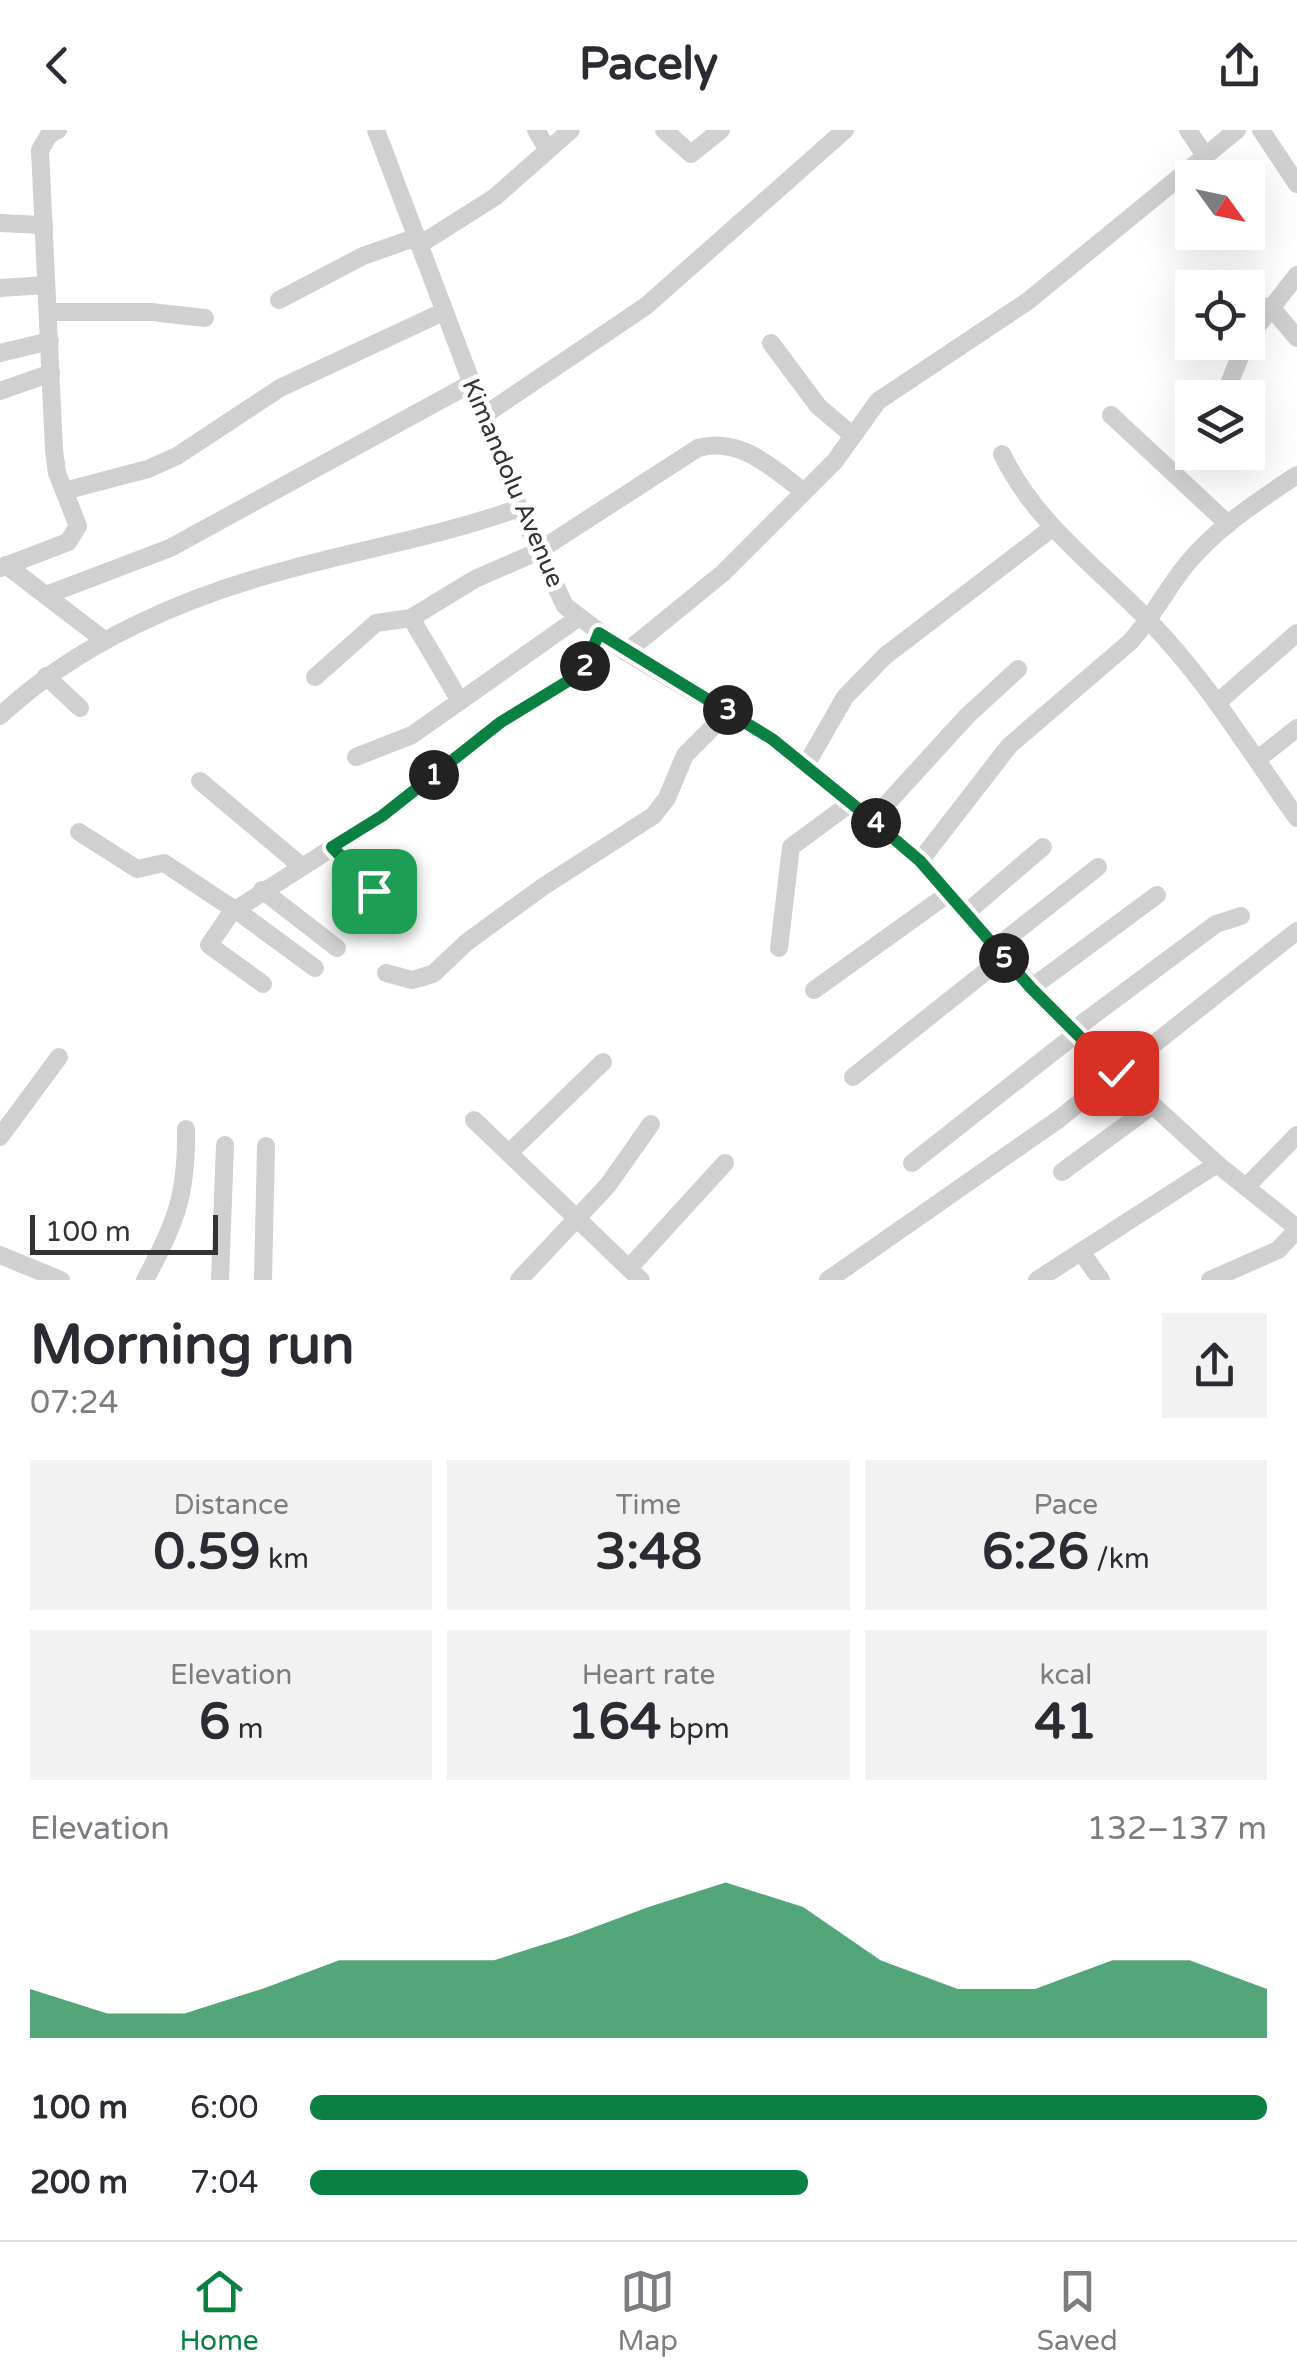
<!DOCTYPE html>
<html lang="en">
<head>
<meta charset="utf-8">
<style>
	body { margin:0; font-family:"Varela Round",sans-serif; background:#f2f2f3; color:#2b2b33; height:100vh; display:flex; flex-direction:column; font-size:38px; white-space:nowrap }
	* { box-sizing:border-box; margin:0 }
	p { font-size:32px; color:#7c7c81 }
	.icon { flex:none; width:55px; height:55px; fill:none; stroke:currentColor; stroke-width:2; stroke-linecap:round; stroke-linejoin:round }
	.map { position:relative; height:1150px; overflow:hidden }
	.details { display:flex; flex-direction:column; background:#fff; flex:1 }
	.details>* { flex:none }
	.needle { width:65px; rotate:123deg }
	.buttons { position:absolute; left:1175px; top:30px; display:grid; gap:20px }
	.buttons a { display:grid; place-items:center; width:90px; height:90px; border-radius:0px; background:#fff; box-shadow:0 10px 40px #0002; font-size:50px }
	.scale { position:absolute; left:30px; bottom:25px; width:188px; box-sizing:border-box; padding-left:10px; border:5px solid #333; border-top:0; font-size:28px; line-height:35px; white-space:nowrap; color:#333; -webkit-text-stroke:8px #fff; paint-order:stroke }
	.pin { position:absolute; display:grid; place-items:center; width:85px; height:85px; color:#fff; margin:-42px; border-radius:20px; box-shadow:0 5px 15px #0006 }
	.km { position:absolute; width:50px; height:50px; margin:-25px; border-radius:50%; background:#222; color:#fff; font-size:28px; line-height:50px; text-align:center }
	.round { display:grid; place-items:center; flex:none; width:105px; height:105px; border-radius:0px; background:#f2f2f3 }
	.head { display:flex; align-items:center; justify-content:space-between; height:170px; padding:0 30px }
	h1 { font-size:55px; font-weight:800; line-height:75px }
	.metrics { display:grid; grid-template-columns:repeat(3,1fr); gap:15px; height:170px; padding:10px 30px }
	.metrics div { display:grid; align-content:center; border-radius:0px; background:#f2f2f3; text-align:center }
	.metrics b { font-size:50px; font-weight:800 }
	.metrics small { font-size:28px; font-weight:400 }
	.metrics p { font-size:28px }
	.chart { height:280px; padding:20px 30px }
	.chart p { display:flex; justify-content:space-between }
	.chart svg { width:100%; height:180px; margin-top:10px; fill:#0b8043; opacity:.7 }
	ul { padding:0 30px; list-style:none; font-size:32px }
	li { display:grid; grid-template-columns:160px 120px 1fr; align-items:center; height:75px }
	li i { height:25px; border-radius:12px; background:#0b8043 }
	header { display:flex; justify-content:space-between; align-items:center; height:130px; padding:0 30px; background:#fff; font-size:45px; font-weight:800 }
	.menu { display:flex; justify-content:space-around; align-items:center; height:140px; border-top:2px solid #e1e1e2; background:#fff; font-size:28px; color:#7c7c81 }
	.menu a { display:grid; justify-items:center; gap:5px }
	.menu .active { color:#0b8043 }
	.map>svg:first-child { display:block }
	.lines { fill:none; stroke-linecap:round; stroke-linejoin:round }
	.minor { stroke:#d0d0d0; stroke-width:18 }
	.route-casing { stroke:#fff; stroke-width:20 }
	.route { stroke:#0b8043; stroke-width:12 }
	.labels { text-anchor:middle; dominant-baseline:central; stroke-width:10; stroke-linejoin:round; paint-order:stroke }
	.street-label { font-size:25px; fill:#333; stroke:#fff }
</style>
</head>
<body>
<header><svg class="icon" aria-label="back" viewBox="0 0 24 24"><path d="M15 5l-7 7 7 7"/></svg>Pacely<svg class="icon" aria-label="share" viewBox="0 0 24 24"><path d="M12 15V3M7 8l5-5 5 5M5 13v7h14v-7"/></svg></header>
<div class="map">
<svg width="1297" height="1150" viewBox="0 0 1297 1150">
	<rect width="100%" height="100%" fill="#fff"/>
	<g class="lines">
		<g class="minor">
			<path d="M376,0l143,378 46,98 61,46 145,87 101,81 48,41 152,170 145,133 80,64"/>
			<path d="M536,0l11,19"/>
			<path d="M664,0l27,24 30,-24"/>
			<path d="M1188,0l16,24"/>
			<path d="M1261,0l36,54"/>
			<path d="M0,93l44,2"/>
			<path d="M419,115l76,-48 76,-67"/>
			<path d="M0,158l45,-3"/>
			<path d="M279,170l84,-44 54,-19"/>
			<path d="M1270,176l27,32"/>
			<path d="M49,182h102l54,6"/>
			<path d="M1248,208l49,-63"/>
			<path d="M771,213l47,63 34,29"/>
			<path d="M0,223l50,-12"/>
			<path d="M0,261l51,-18"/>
			<path d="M1224,266l22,-54"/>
			<path d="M1111,285l117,109"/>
			<path d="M483,286l163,-110 199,-176"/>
			<path d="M1002,324c34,70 94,112 147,167 58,59 100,130 148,197"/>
			<path d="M64,361l84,-22 29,-13 103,-68 163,-76"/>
			<path d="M6,435l98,75"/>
			<path d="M0,438l68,-26 10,-16 -21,-53 -3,-23 -14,-300 9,-15 9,-5"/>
			<path d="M49,464l121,-46 300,-164"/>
			<path d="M411,488l49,83"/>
			<path d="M626,522l97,-79 112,-112 43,-60 150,-100 209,-171"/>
			<path d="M46,546l34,32"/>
			<path d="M315,547l61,-54 35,-5 64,-39 62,-27 161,-104c42,-12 74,20 105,43"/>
			<path d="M1217,573l80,-70"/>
			<path d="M0,586c79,-74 186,-120 290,-147 77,-21 154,-34 229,-61"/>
			<path d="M356,627l56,-22 166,-117"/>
			<path d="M1258,629l39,-31"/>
			<path d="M806,635l39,-68 40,-41 167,-128"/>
			<path d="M200,651l100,84"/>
			<path d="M872,690l95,-104 51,-47"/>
			<path d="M79,702l58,37 27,-6 71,47 147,-94 119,-94 72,-44 12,-11 14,-34"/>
			<path d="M331,717l42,44"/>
			<path d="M920,731l89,-115 121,-104c22,-24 36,-52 56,-77 30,-37 72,-64 111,-90"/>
			<path d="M262,760l75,58"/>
			<path d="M233,780l-24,35 54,39"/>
			<path d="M236,780l79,58"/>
			<path d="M966,783l77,-66"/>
			<path d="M779,818l12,-101 61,-45"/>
			<path d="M995,818l103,-81"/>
			<path d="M386,843l26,7 21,-6 34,-32 77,-56 109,-70 14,-18 18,-43 44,-44"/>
			<path d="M1031,858l126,-93"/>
			<path d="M814,860l134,-96"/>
			<path d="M1072,901l144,-107 25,-8"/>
			<path d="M853,947l151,-120"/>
			<path d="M474,990l167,160"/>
			<path d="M0,1007l59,-80"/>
			<path d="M509,1023l94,-91"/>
			<path d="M912,1033l164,-129"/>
			<path d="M1062,1042l91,-67"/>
			<path d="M1246,1057l51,-52"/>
			<path d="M1082,1123l19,27"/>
			<path d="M0,1125l61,25"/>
			<path d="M629,1138l96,-105"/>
			<path d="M145,1150c31,-57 42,-86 41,-151"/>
			<path d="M220,1150l5,-135"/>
			<path d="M263,1150l3,-134"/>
			<path d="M519,1150l89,-95 43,-61"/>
			<path d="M828,1150l231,-161 238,-188"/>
			<path d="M1037,1150l180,-116"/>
			<path d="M1210,1150l68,-30 19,-20"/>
		</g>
	</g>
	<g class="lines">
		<defs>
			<path id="route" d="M374,761l-42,-44 50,-31 119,-94 72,-44 12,-11 14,-34 173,106 100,81 48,41 111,127 85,85"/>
		</defs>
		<use href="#route" class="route-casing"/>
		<use href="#route" class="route"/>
	</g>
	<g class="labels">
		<g class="street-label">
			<text transform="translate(513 353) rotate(67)">Kimandolu Avenue</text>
		</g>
	</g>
</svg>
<div class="buttons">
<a><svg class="needle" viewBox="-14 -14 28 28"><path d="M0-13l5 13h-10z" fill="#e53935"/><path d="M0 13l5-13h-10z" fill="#7c7c81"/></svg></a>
<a><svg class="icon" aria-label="locate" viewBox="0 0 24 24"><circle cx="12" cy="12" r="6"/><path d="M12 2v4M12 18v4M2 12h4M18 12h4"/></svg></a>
<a><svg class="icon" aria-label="layers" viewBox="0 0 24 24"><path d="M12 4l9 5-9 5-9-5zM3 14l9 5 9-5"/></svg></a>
</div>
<div class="scale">100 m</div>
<div class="pin" style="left:374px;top:761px;background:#1e9e55"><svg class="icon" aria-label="arrive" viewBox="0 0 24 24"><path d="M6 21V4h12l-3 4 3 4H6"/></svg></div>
<div class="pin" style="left:1116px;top:943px;background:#d93025"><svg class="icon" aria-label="check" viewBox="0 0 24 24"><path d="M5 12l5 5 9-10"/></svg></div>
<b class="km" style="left:434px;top:645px">1</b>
<b class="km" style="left:585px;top:536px">2</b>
<b class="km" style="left:728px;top:580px">3</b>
<b class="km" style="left:876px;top:693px">4</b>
<b class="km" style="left:1004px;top:828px">5</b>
</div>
<section class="details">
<div class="head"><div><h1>Morning run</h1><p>07:24</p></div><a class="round"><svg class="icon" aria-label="share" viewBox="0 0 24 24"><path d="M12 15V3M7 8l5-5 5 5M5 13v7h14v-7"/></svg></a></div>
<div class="metrics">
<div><p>Distance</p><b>0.59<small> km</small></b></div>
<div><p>Time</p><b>3:48</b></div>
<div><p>Pace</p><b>6:26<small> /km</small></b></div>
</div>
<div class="metrics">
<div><p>Elevation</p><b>6<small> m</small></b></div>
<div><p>Heart rate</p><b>164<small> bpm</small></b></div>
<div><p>kcal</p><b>41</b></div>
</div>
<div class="chart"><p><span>Elevation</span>132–137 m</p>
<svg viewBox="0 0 160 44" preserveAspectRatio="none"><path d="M0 44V32L10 38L20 38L30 32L40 25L50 25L60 25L70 19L80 12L90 6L100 12L110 25L120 32L130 32L140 25L150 25L160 32V44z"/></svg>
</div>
<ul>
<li><b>100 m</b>6:00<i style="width:100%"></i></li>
<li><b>200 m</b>7:04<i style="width:52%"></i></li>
</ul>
</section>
<nav class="menu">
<a class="active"><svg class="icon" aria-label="home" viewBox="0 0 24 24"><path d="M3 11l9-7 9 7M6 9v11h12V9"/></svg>Home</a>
<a><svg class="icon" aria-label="map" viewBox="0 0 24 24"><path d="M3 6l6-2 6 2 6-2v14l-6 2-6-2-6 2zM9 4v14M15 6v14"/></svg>Map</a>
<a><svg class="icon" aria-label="saved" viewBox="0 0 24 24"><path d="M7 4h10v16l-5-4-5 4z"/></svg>Saved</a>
</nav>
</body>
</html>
